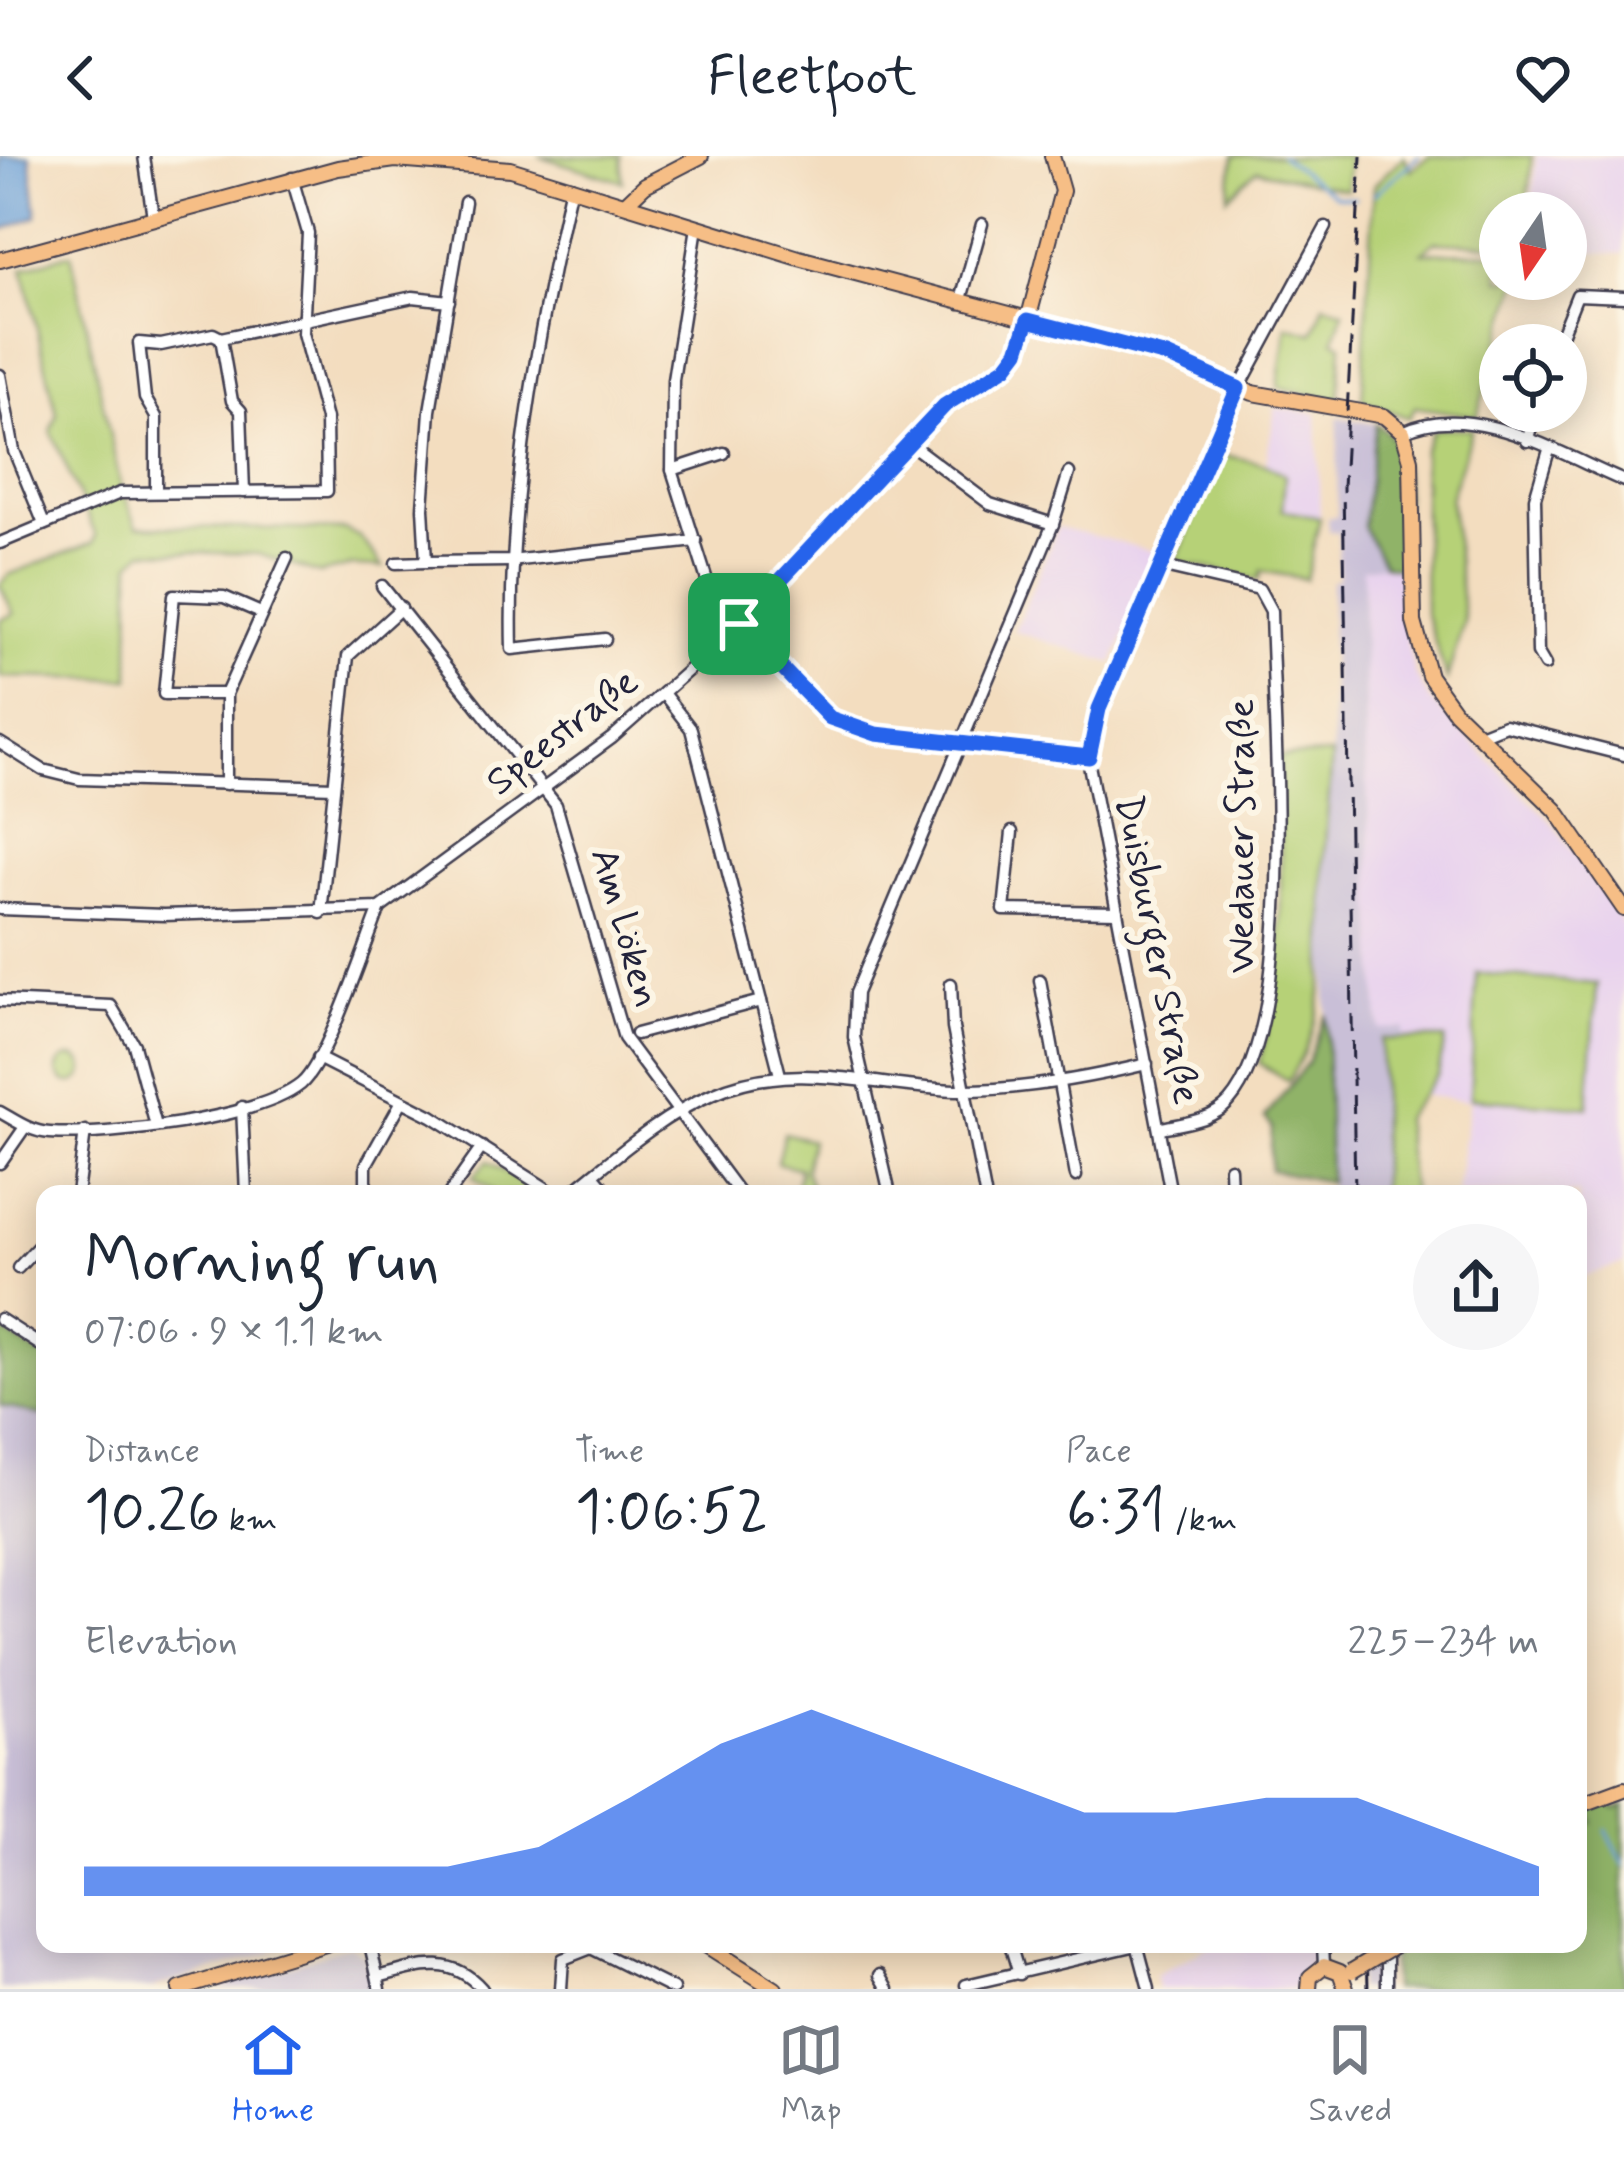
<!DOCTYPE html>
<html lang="en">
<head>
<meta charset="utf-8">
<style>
	body { margin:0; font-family:Mynerve,sans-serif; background:#f6f6f7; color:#1f2937; height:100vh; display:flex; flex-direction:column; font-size:45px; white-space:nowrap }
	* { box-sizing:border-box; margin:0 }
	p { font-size:39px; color:#747a83 }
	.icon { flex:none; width:66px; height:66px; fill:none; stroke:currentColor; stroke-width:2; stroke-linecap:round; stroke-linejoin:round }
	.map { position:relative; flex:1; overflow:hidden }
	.sheet { position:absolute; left:36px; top:1029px; width:1551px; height:768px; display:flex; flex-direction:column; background:#fff; border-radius:24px; box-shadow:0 6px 30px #0003 }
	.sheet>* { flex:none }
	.needle { width:78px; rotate:193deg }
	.fabs { position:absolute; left:1479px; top:36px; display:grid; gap:24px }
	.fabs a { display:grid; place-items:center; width:108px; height:108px; border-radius:50%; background:#fff; box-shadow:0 6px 30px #0003; font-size:60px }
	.pin { position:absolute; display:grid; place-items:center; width:102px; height:102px; color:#fff; margin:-51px; border-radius:24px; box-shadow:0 6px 18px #0006 }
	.round { display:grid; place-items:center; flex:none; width:126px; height:126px; border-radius:63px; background:#f6f6f7 }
	.summary { display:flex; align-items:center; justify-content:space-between; height:204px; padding:0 48px }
	h1 { font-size:66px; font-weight:600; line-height:90px }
	.stats { display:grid; grid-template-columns:repeat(3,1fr); gap:18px; height:204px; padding:12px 48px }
	.stats div { display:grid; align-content:center }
	.stats b { font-size:60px; font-weight:600 }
	.stats small { font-size:33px; font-weight:400 }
	.stats p { font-size:33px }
	.chart { height:336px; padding:24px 48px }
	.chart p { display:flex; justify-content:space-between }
	.chart svg { width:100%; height:216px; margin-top:12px; fill:#2563eb; opacity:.7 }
	header { display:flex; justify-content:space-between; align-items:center; height:156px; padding:0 48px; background:#fff; font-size:54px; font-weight:600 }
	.menu { display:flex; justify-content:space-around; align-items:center; height:168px; border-top:3px solid #e0e1e3; background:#fff; font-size:33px; color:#747a83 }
	.menu a { display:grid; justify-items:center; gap:6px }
	.menu .current { color:#2563eb }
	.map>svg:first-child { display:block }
	.built { fill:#e8d2ee }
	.industrial { fill:#c9bfd7 }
	.green { fill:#b6d177; stroke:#6c7a59; stroke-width:3 }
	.forest { fill:#90b368; stroke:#596a52; stroke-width:3 }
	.water { fill:#6ca0d8; stroke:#47618a; stroke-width:3 }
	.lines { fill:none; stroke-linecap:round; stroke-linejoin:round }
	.stream { stroke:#6ca0d8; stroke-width:3 }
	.minor-casing { stroke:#413e4f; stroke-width:15 }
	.major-casing { stroke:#413e4f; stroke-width:18 }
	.minor { stroke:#fff; stroke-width:10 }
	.major { stroke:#f6be86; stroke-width:14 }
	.rail { stroke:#22223b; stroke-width:3; stroke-dasharray:18 9; stroke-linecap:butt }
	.major-bridge-casing { stroke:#413e4f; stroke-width:18; stroke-linecap:butt }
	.major-bridge { stroke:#f6be86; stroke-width:14 }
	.route-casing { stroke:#fff; stroke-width:24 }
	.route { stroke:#2563eb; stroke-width:15 }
	.labels { text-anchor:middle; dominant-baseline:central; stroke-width:12; stroke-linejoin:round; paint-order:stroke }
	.street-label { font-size:39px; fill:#22223b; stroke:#fcf5e5 }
</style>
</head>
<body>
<header><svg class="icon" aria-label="back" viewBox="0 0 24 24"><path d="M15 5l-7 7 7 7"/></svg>Fleetfoot<svg class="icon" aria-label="heart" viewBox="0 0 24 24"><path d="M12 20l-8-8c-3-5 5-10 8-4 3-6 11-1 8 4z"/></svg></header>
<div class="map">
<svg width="1624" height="1833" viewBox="0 0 1624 1833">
	<rect width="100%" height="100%" fill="#fcf5e5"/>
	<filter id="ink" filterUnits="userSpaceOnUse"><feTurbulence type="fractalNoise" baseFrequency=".00833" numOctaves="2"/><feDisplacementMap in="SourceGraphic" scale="24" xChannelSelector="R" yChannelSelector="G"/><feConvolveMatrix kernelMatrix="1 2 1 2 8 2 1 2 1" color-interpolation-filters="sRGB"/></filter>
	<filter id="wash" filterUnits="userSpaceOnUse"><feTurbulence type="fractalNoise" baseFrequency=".004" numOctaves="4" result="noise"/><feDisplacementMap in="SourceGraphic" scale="48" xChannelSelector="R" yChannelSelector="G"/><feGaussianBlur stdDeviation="2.7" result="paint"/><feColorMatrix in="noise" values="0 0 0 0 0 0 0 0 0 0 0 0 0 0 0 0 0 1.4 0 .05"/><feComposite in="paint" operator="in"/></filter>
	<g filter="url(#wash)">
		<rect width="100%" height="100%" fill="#f3ddbf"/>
		<g class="built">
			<path d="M1536,0h88v98l-58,-3v-38h-35z"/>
			<path d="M1275,252l42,5 3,105 -39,-8 4,-35 -19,-11z"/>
			<path d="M1058,371l103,26 -48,110 -99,-32z"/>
			<path d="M1384,409l19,4 4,72 7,31 15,27 123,124 72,103v337l-42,14 -4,-83h-122l14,-93 -69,-8 2,-65 -24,2 -14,-282 -2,-180z"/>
			<path d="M1214,1788h99v16l-21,29h-134l-3,-13z"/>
		</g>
		<g class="industrial">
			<path d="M1338,261l38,7 -13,103 21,38 -21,3 2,180 14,281 25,-1 -3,65 -20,101h-52l-5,-326 8,-113 -1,-174 7,-2v-46l-10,-2v-13l9,-2z"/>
			<path d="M0,1249l41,11 4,-5v533l240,4 -135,41h-150z"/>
			<path d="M1356,1788h26l-1,45h-24z"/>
			<path d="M350,1790l14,10 8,33h-154z"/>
		</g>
		<g class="green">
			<path d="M539,0h82l2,26z"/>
			<path d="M1234,0h114l-1,34 -90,-20 -29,27z"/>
			<path d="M1404,0l7,14 19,-14h102l-6,57h-26v32l-66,-3 -11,10 77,1v26h19l-42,137 -62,-9 -6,11 -47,-17 12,-216z"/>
			<path d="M71,97l50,234 16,39 208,4 15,7 23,30 -32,-1 -31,8 -62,-20 -114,-3 -13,12 -1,116 -130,-2v-57l14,-6 -14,-29 8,-10 86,-33 2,-6 -45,-105 6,-16 -34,-147z"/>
			<path d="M1324,148l20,7 -10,29 8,4 -3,57 -61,-14 9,-61 26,7z"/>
			<path d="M1442,272l30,1 -22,69 14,123 -17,58 -22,-67 -2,-160 9,-21z"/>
			<path d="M1219,298l47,10 19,11 -3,35 38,8 -14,61 -45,-8 -2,9 -83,-19z"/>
			<path d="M1332,599c-2,37 -7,74 -8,111 -3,83 12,140 -36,215l-29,-18c30,-101 21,-202 20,-306z"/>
			<path d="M1477,817l120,11 -9,123 -118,-9z"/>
			<path d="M1381,883h64l-7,35 -35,45 9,75h-31z"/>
			<circle cx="71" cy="914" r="13"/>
			<path d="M784,977l27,7 -6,30 9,24h-20l6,-25 -23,-6z"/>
			<path d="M488,1005l37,24 -4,9h-24l-24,-17z"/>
		</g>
		<g class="forest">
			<path d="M1376,268c41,21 26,106 27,145l-19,-4 -21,-38z"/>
			<path d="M1326,858l3,168 -59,-12 2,-44 -7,-8 42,-55z"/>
			<path d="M0,1173l45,29 -3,58 -42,-11z"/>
			<path d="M1608,1647l8,5 8,-3v184h-232v-33l20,-12h166v-118l15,-4 -1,-12z"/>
		</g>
		<path class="water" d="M0,0h30l7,60 -37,15z"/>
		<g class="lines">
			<g class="stream">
				<path d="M1281,0l54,40 20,2"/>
				<path d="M1374,38l45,-38"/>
				<path d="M1606,1674l18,35"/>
			</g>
		</g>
	</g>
	<g filter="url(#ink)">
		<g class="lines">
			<defs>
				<g id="minor">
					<path d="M144,0l9,61"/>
					<path d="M571,30c-34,151 -63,307 -59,463l93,-10"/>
					<path d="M697,71l-24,153 -1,90 53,167"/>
					<path d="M960,147l22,-79"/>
					<path d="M221,182l11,63 9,10 3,81"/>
					<path d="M1557,189l20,-50 47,2"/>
					<path d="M0,219l14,76 30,73"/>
					<path d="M1403,276c70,-33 156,22 221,49"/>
					<path d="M1527,285l9,-30"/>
					<path d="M909,287l81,61 63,20"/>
					<path d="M672,314l52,-17"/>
					<path d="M156,336v-75l-11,-19 -6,-55 22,2 52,-11 8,4 192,-41 36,4"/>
					<path d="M0,387l120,-50 207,-2 -1,-72 -23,-86 5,-100 -16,-55"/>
					<path d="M426,406l84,-1 186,-20"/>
					<path d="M396,407l30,-1 -3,-54 7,-97 35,-209"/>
					<path d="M382,430l174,219 68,233 116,156"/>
					<path d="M739,468l91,94 46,16 213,23"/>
					<path d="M1545,509l-7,-12 -3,-155 14,-48"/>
					<path d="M663,537l28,36 89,346"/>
					<path d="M226,538h-62l10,-99 50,2 37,16"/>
					<path d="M1480,579l25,-10 119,30"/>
					<path d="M0,587l43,27 36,9 255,8"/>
					<path d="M226,628v-90l61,-136"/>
					<path d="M1012,676l-8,78 113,2"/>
					<path d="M0,753l164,6 216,-7 232,-170 98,-87 235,-246 61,-38 12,-16 10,-31"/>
					<path d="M321,757l27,-257 53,-48"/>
					<path d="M1040,824l36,196"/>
					<path d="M951,828l2,44 32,166"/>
					<path d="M0,845l111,5 23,39 22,81"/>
					<path d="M636,878l125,-33"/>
					<path d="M318,902l114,58 123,78"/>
					<path d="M242,951l4,87"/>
					<path d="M0,956c16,9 31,20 50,21 56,4 208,-14 251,-49 26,-22 64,-139 79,-176"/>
					<path d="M1161,972c23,-5 51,-7 68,-26 71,-81 44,-379 42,-491l-12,-22 -95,-22"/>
					<path d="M0,1007l25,-36"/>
					<path d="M1230,1012l1,26"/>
					<path d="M593,1019l16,19"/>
					<path d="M366,1035v-26l36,-64"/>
					<path d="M77,1038l8,-63"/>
					<path d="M449,1038l33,-47"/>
					<path d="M569,1038c45,-36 90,-77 143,-100 80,-36 161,-7 244,-4 61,1 132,-12 191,-26"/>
					<path d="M890,1038l-36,-157 2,-44 197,-469 16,-51"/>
					<path d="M1171,1038l-82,-429 3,-34 133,-317 101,-187"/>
					<path d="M18,1112l27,-29"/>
					<path d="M0,1163l45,29"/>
					<path d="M370,1788l10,45"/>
					<path d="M1010,1788l9,30"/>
					<path d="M1137,1788l12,45"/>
					<path d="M1323,1788l1,22"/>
					<path d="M1387,1791v42"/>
					<path d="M880,1819l8,14"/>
					<path d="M378,1821c41,-11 73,-23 104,12"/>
					<path d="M966,1829l171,-40"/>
					<path d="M561,1833l2,-30 28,-11 82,41"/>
				</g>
				<g id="major">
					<path d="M625,48l20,-19 56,-29"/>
					<path d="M0,104l338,-92 57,-8 115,9 289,89 368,98 86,37 131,23 19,16 8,28 3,162 15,54 26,36 101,98 68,99"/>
					<path d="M1028,164l34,-129 -10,-35"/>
					<path d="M1578,1650l46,-17"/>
					<path d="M704,1788l71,45"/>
					<path d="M180,1833l146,-45"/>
					<path d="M1309,1833l1,-12 14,-11 16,6 6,17"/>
				</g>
			</defs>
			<use href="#minor" class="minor-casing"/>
			<use href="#major" class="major-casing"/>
			<use href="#minor" class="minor"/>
			<use href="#major" class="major"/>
			<g class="rail">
				<path d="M1355,1038l-12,-707 18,-331"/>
				<path d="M1367,1788l1,45"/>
			</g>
			<defs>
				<path id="major-bridge" d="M1352,1815l45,-27"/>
			</defs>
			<use href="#major-bridge" class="major-bridge-casing"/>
			<use href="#major-bridge" class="major-bridge"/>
		</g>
	</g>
	<g class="lines" filter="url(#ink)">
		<defs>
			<path id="route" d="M1028,164l139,36 71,32 -139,321 -10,48 -213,-23 -46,-16 -91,-94 206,-219 61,-38 12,-16z"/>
		</defs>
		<use href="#route" class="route-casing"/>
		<use href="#route" class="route"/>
	</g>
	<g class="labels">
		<g class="street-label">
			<text transform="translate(563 577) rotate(-38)">Speestraße</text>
			<text transform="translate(1242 680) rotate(-90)">Wedauer Straße</text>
			<text transform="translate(624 772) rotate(74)">Am Löken</text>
			<text transform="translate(1156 794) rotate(79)">Duisburger Straße</text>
		</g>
	</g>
</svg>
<div class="fabs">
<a><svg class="needle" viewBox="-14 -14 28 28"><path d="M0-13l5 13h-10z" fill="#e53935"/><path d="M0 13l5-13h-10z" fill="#747a83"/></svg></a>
<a><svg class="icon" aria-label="locate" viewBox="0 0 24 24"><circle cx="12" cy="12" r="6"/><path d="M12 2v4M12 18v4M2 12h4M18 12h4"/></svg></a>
</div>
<div class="pin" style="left:739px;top:468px;background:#1e9e55"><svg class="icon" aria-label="arrive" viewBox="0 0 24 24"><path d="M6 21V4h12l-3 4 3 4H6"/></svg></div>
<section class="sheet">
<div class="summary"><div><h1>Morning run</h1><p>07:06 · 9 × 1.1 km</p></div><a class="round"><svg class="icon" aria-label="share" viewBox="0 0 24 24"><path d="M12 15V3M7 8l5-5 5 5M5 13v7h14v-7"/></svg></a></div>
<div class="stats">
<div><p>Distance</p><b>10.26<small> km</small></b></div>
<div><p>Time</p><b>1:06:52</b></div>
<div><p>Pace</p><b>6:31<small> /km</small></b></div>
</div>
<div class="chart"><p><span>Elevation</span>225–234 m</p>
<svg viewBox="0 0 160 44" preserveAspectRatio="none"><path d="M0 44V38L10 38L20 38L30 38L40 38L50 34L60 24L70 13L80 6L90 13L100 20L110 27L120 27L130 24L140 24L150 31L160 38V44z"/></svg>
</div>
</section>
</div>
<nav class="menu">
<a class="current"><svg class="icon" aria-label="home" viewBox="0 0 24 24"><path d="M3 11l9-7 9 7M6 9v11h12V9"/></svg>Home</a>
<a><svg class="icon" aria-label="map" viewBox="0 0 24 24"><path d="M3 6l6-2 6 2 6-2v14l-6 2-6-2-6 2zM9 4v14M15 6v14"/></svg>Map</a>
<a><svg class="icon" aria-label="saved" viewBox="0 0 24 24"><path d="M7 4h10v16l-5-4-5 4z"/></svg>Saved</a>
</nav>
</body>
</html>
